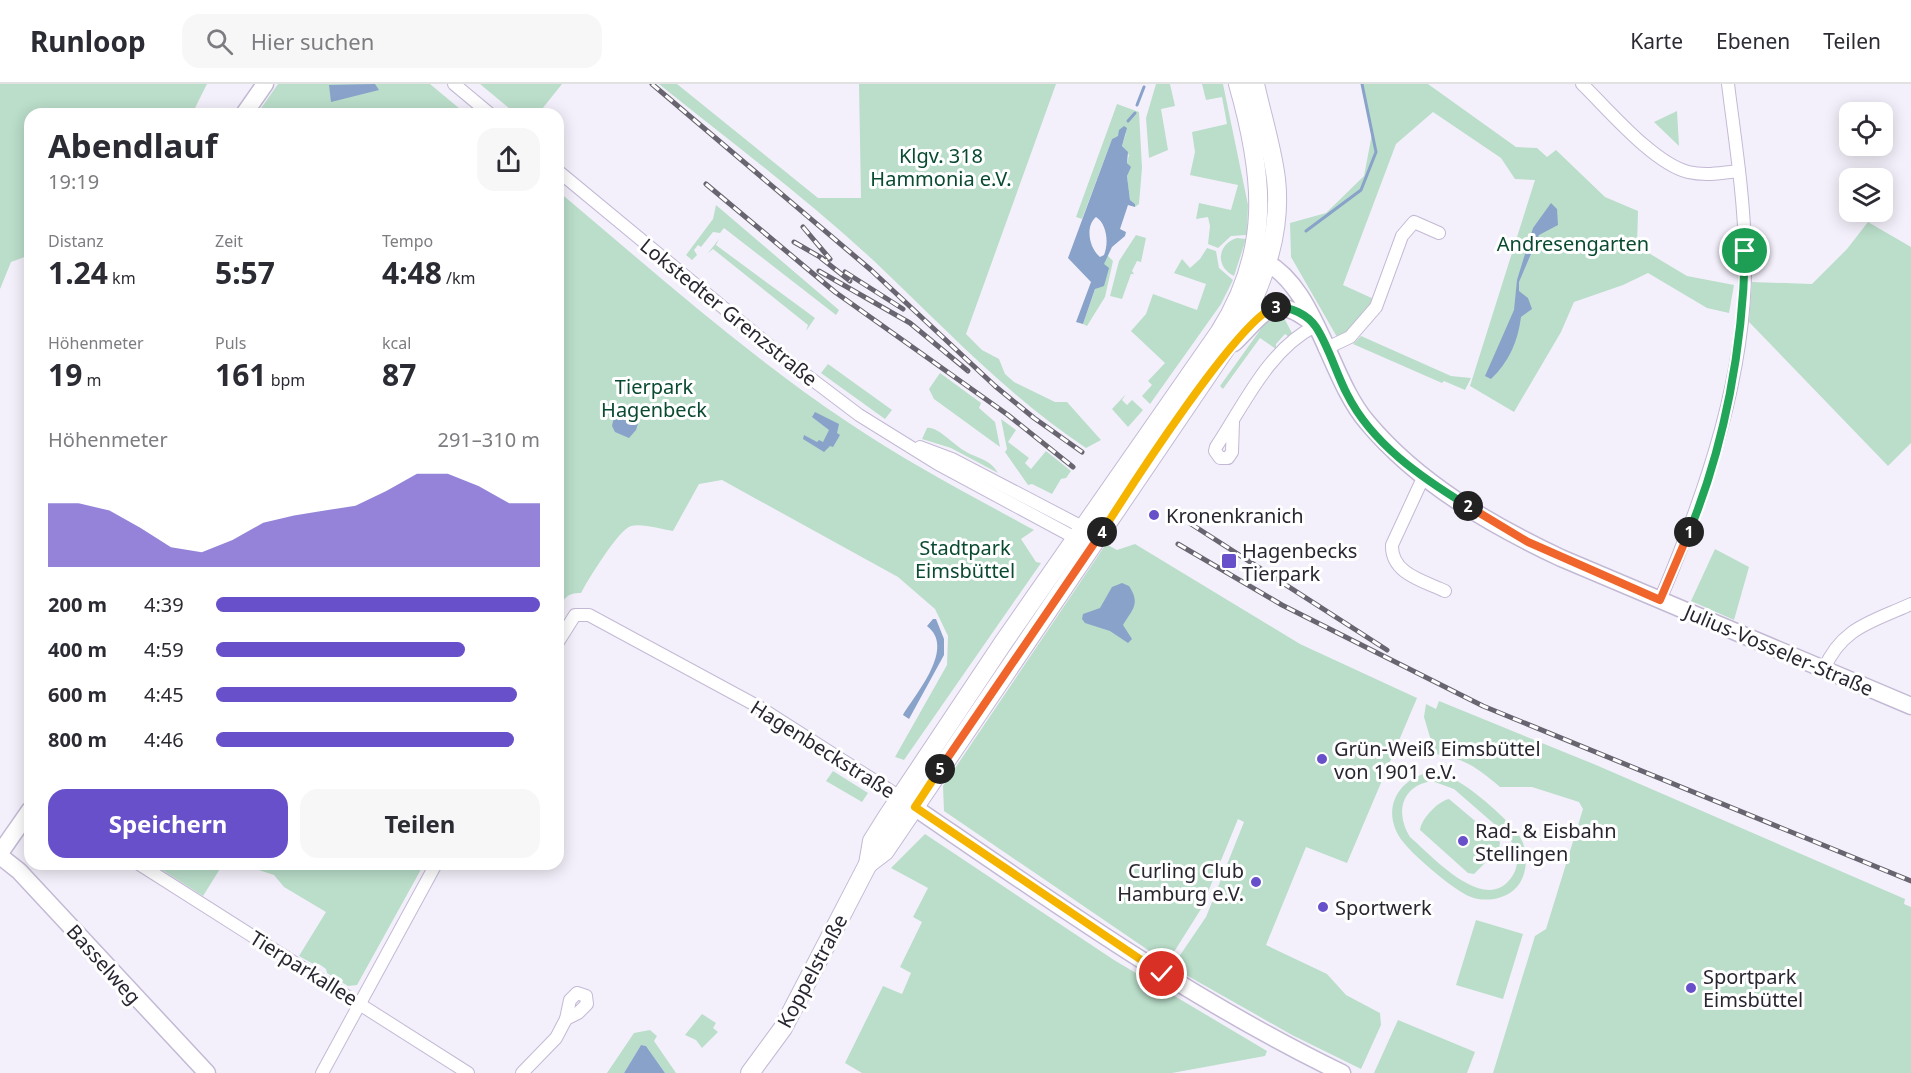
<!DOCTYPE html>
<html lang="de">
<head>
<meta charset="utf-8">
<style>
	body { margin:0; font-family:"Noto Sans",sans-serif; background:#f7f7f7; color:#2b2b33; height:100vh; display:flex; flex-direction:column; font-size:22px; white-space:nowrap }
	* { box-sizing:border-box; margin:0 }
	p { font-size:20px; color:#7c7c81 }
	.icon { flex:none; width:33px; height:33px; fill:none; stroke:currentColor; stroke-width:2; stroke-linecap:round; stroke-linejoin:round }
	.map { position:relative; flex:1; overflow:hidden }
	.sheet { position:absolute; left:24px; top:24px; width:540px; height:762px; display:flex; flex-direction:column; background:#fff; border-radius:18px; box-shadow:0 3px 15px #0003 }
	.sheet>* { flex:none }
	.buttons { position:absolute; left:1839px; top:18px; display:grid; gap:12px }
	.buttons a { display:grid; place-items:center; width:54px; height:54px; border-radius:12px; background:#fff; box-shadow:0 3px 15px #0003; font-size:30px }
	.pin { position:absolute; display:grid; place-items:center; width:51px; height:51px; color:#fff; margin:-26px; border:3px solid #fff; border-radius:50%; box-shadow:0 2px 6px #0007 }
	.km { position:absolute; width:30px; height:30px; margin:-15px; border-radius:50%; background:#222; color:#fff; font-size:16px; line-height:30px; text-align:center }
	.round { display:grid; place-items:center; flex:none; width:63px; height:63px; border-radius:18px; background:#f7f7f7 }
	.headline { display:flex; align-items:center; justify-content:space-between; height:102px; padding:0 24px }
	h1 { font-size:33px; font-weight:700; line-height:45px }
	.metrics { display:grid; grid-template-columns:repeat(3,1fr); gap:9px; height:102px; padding:6px 24px }
	.metrics div { display:grid; align-content:center }
	.metrics b { font-size:30px; font-weight:700 }
	.metrics small { font-size:16px; font-weight:400 }
	.metrics p { font-size:16px }
	.chart { height:168px; padding:12px 24px }
	.chart p { display:flex; justify-content:space-between }
	.chart svg { width:100%; height:108px; margin-top:6px; fill:#6750c9; opacity:.7 }
	.button { display:flex; gap:12px; margin-top:auto; padding:12px 24px }
	.button a { flex:1; height:69px; border-radius:18px; background:#6750c9; color:#fff; font-size:24px; font-weight:700; line-height:69px; text-align:center }
	.button a+a { background:#f7f7f7; color:#2b2b33 }
	ul { padding:0 24px; list-style:none; font-size:20px }
	li { display:grid; grid-template-columns:96px 72px 1fr; align-items:center; height:45px }
	li i { height:15px; border-radius:8px; background:#6750c9 }
	header { display:flex; align-items:center; gap:36px; box-sizing:border-box; height:84px; padding:0 30px; background:#fff; border-bottom:2px solid #e1e1e2 }
	header strong { font-size:28px }
	nav { display:flex; gap:33px; margin-inline-start:auto; font-size:21px }
	.search { width:420px; height:54px; background:#f7f7f7; display:flex; align-items:center; gap:15px; box-sizing:border-box; padding:0 21px; border-radius:18px; color:#7c7c81; font-size:22px }
	.map>svg:first-child { display:block }
	.green { fill:#badeca; fill-rule:evenodd }
	.water { fill:#88a2c9; fill-rule:evenodd }
	.lines { fill:none; stroke-linecap:round; stroke-linejoin:round }
	.stream { stroke:#88a2c9; stroke-width:3 }
	.street-casing { stroke:#c3b9d5; stroke-width:14 }
	.secondary-casing { stroke:#c3b9d5; stroke-width:19 }
	.primary-casing { stroke:#c3b9d5; stroke-width:20 }
	.street { stroke:#fff; stroke-width:12 }
	.secondary { stroke:#fff; stroke-width:16 }
	.primary { stroke:#fff; stroke-width:18 }
	.rail-casing { stroke:#696570; stroke-width:5 }
	.rail { stroke:#fff; stroke-width:3; stroke-dasharray:9; stroke-linecap:butt }
	.split-1-casing { stroke:#fff; stroke-width:12 }
	.split-2-casing { stroke:#fff; stroke-width:12 }
	.split-3-casing { stroke:#fff; stroke-width:12 }
	.split-4-casing { stroke:#fff; stroke-width:12 }
	.split-5-casing { stroke:#fff; stroke-width:12 }
	.split-6-casing { stroke:#fff; stroke-width:12 }
	.split-1 { stroke:#22a559; stroke-width:8 }
	.split-2 { stroke:#f0652b; stroke-width:8 }
	.split-3 { stroke:#22a559; stroke-width:8 }
	.split-4 { stroke:#f5b400; stroke-width:8 }
	.split-5 { stroke:#f0652b; stroke-width:8 }
	.split-6 { stroke:#f5b400; stroke-width:8 }
	.poi-dot { fill:#6750c9; stroke:#fff; stroke-width:2 }
	.labels { text-anchor:middle; dominant-baseline:central; stroke-width:6; stroke-linejoin:round; paint-order:stroke }
	.park-label { font-size:20px; fill:#094a31; stroke:#fff }
	.street-label { font-size:20px; fill:#2a2631; stroke:#fff }
	.poi-label { font-size:20px; fill:#2a2631; stroke:#fff; text-anchor:start }
</style>
</head>
<body>
<header>
<strong>Runloop</strong>
<div class="search"><svg class="icon" aria-label="search" viewBox="0 0 24 24"><circle cx="10" cy="10" r="6"/><path d="M15 15l6 6"/></svg>Hier suchen</div>
<nav><a>Karte</a><a>Ebenen</a><a>Teilen</a></nav>
</header>
<div class="map">
<svg width="1911" height="989" viewBox="0 0 1911 989">
	<rect width="100%" height="100%" fill="#f4f0fb"/>
	<g class="green">
		<path d="M0,0h207l-15,30h-162v141l-19,7 -11,27z"/>
		<path d="M278,0h152l36,30h-209z"/>
		<path d="M480,0h82l-24,30h-22z"/>
		<path d="M659,0h18l141,114h43l-2,-114h197l-90,250 16,16 17,9 6,15 9,8 41,20h12l34,38 -15,8c-80,-53 -143,-122 -212,-187 -68,-63 -143,-119 -215,-177z"/>
		<path d="M1156,0h14l5,22 -14,3 7,41 -19,8 -3,-40z"/>
		<path d="M1202,0h21l25,121 -1,30 -16,1 -13,12 -10,-4 2,-18 -2,-9 -12,2 3,-16 32,7 7,-25 -48,-10 5,-23 -3,-20 35,-8 -5,-27 -16,3z"/>
		<path d="M1362,0h66l88,63 21,1 10,9 9,-7 49,47 33,14 -1,35 50,30 47,9 -5,28 -22,-5 -59,-35 -25,12 -49,17 -13,30 -47,80 -44,-26 65,-206 -20,-1 -14,-21 -68,-46 -37,32 -53,141 33,15 -25,29 -14,8 -46,-80 -1,-34 36,-10 38,-37 8,-42z"/>
		<path d="M1117,20l22,8 3,56 -3,36 -4,3v-3l-5,-4 -3,-24 3,-9 -3,-4 2,-8 -7,-9 4,-13 -14,6 -30,80 -6,-2z"/>
		<path d="M1677,27l2,35 -25,-24z"/>
		<path d="M558,107c95,80 188,163 291,232 59,40 123,73 185,107l-13,9 15,23 5,1 -137,197 -9,-3 52,-92 1,-29 -13,-27 -37,-32 -176,-97 -23,4 -26,47c-12,-2 -31,-8 -42,-5 -13,4 -43,54 -50,67 -17,-1 -21,11 -23,25z"/>
		<path d="M716,121l123,105 -3,5 -112,-87 -4,5 -7,-1 -12,15 -3,-2 -4,5 3,5 -5,5 -6,-5 27,-36z"/>
		<path d="M1868,138l43,25v196l-23,23 -139,-144 3,-40 60,2 35,-35z"/>
		<path d="M1136,151l10,3 -5,24 -4,-1 -5,10 2,3h-3l-9,25 -12,-3 9,-35z"/>
		<path d="M1237,154l9,1 -12,37c-19,-9 -17,-32 3,-38z"/>
		<path d="M719,155l-3,6 99,73 -9,13 2,-6 -95,-76 -5,4z"/>
		<path d="M1207,164l9,3 3,17 14,12 -12,24 -71,100 -8,-8 10,-11 -4,-4 17,-18 -34,-32 15,-17 7,-20 44,16 9,-26 -32,-11 8,-14 8,9 10,-9z"/>
		<path d="M1107,171l6,6 -8,36 -18,29 -4,-2z"/>
		<path d="M1284,234l8,15 -3,4 -4,-3 -9,10v5l-16,-11 -37,51 -3,-3 43,-60 6,-5z"/>
		<path d="M1361,252l90,40 20,2 -6,12 -21,-9 -2,2 -89,-39z"/>
		<path d="M828,280l64,46 -7,9 -64,-46z"/>
		<path d="M940,289l41,30 -2,5 16,14 5,25 -66,-48 -5,-10z"/>
		<path d="M1126,310l-4,6 5,5 5,-5 11,10 -15,17 -16,-18z"/>
		<path d="M1001,335l15,11 -8,12 21,16 -4,5 6,6 15,-18 25,20 -5,7 -5,1 -9,15 -20,-10 -4,1 -23,-33 2,-3z"/>
		<path d="M927,344c10,-2 26,16 36,22 14,9 26,8 35,23l-47,-25 -29,-9z"/>
		<path d="M1106,460l11,6 18,-6 165,100 117,54 -70,165 -41,-16 -40,98 61,29 19,21 34,18 1,12 -20,44 -69,-34 -120,-68 34,-50 38,-95 -6,-3 -37,90 -34,54 -223,-152 -1,-25z"/>
		<path d="M1715,465l34,18 -15,53 -43,-19z"/>
		<path d="M1439,617l157,64 309,134 -1,5 7,3v166h-418l42,-137 11,-7 37,-120 -4,-7 -47,-15h-32c-21,-18 -37,-30 -65,-33l-11,-37 2,-13 10,5z"/>
		<path d="M833,687l35,22 -6,9 -36,-21z"/>
		<path d="M1432,688c9,2 17,4 25,9 17,9 60,45 66,62 4,12 4,25 -1,36 -5,11 -16,18 -28,20 -7,1 -16,1 -23,-2 -15,-5 -57,-41 -67,-54 -25,-30 -8,-65 28,-71zM1432,697l22,8 54,47c8,12 13,26 5,39 -26,43 -81,-19 -103,-38 -15,-24 -9,-51 22,-56z"/>
		<path d="M1449,715l51,43 -1,7 -25,25 -6,-1 -48,-43c1,-11 18,-29 29,-31z"/>
		<path d="M925,750l189,126 153,91 -2,5 -93,17h-310l-17,-10 38,-77 19,8 9,-21 -11,-6 22,-45 -9,-5 15,-29 -37,-20z"/>
		<path d="M153,780h70l-20,32z"/>
		<path d="M240,780h184l-67,121 -9,1 -21,-13 -1,-4 -7,-5 -4,1 -16,-9 27,-44 -42,-25 -10,-12z"/>
		<path d="M1476,836l47,14 -20,65 -47,-14z"/>
		<path d="M702,930l14,9 -3,5 5,4 -16,16 -6,-8 -11,-5z"/>
		<path d="M1398,936l77,32 -8,21h-93z"/>
		<path d="M650,946l7,6 -3,5 22,32h-11l-19,-27 -5,-1 -17,28h-17l27,-40z"/>
	</g>
	<g class="water">
		<path d="M375,0l4,6 -48,12 -2,-17z"/>
		<path d="M1124,42l3,2 -5,18 6,6 -1,11 4,4 -4,9 3,24 5,4v3l-7,-2 -8,24 6,3 -1,4 -13,11 -8,17 5,4 -5,18 -9,3 -12,35 -7,-2 15,-40 -23,-24 44,-119 6,-3 1,-6zM1096,133c11,7 13,26 8,38l-4,2c-11,-9 -15,-31 -4,-40z"/>
		<path d="M1551,119l6,6 1,16 -19,10 -20,47v9l9,7 4,11 -11,8c-3,24 -12,45 -30,62l-6,-3 29,-66 3,-30 16,-52z"/>
		<path d="M626,322l14,11 -4,13 -7,8 -14,-6 -3,-6 3,-13z"/>
		<path d="M815,328l24,12 -2,9 3,2 -7,12 -3,-1 -6,6 -21,-13 1,-4 13,7 2,-2 4,2 6,-12 -17,-13z"/>
		<path d="M1122,499l7,3c12,18 3,24 -6,39l9,14 -4,4 -18,-12 -25,-8 -3,-4 1,-5 17,-6 12,-21z"/>
		<path d="M933,535h3l8,20v16l-35,64 -6,-4c13,-22 53,-67 24,-89z"/>
		<path d="M641,961l5,1 19,27h-41z"/>
	</g>
	<g class="lines">
		<g class="stream">
			<path d="M1137,21l7,-18"/>
			<path d="M1128,37l7,-8"/>
			<path d="M1306,147l55,-41 15,-38 -14,-68"/>
		</g>
		<defs>
			<g id="street">
				<path d="M454,0l36,30"/>
				<path d="M1582,0c26,25 71,79 106,88 17,4 34,1 51,-1"/>
				<path d="M558,87l231,191 70,53 79,49 143,77"/>
				<path d="M1325,265l25,-12 26,-30 26,-71 12,-14 25,11"/>
				<path d="M1233,338l-1,30 -4,6h-8l-5,-7 1,-4c28,-42 52,-97 99,-121"/>
				<path d="M920,363l32,12 138,72"/>
				<path d="M1423,394l-31,67c-1,29 32,36 53,46"/>
				<path d="M1660,516c46,-108 88,-229 85,-348 -1,-56 -10,-112 -17,-168"/>
				<path d="M558,558l17,-27h14l170,92 141,90"/>
				<path d="M1824,585c18,-42 48,-47 87,-65"/>
				<path d="M139,780l329,209"/>
				<path d="M577,909l9,3 1,8 -9,9 -12,6 4,-19z"/>
				<path d="M322,989l114,-209"/>
				<path d="M522,989l34,-35 10,-19"/>
			</g>
			<g id="secondary">
				<path d="M244,30l21,-30"/>
				<path d="M1257,174c58,21 71,119 110,164 51,61 122,102 194,136l350,148"/>
				<path d="M1234,259c30,-29 38,-52 78,-20"/>
				<path d="M905,717c142,97 282,197 437,272"/>
				<path d="M0,769l30,-43"/>
				<path d="M0,772l19,15 188,202"/>
			</g>
			<g id="primary">
				<path d="M868,780l17,-13 356,-525c23,-47 41,-94 35,-147 -4,-32 -14,-63 -21,-95"/>
				<path d="M750,989l33,-45 85,-164 4,-23 15,-24 116,-174 216,-310c53,-83 45,-158 19,-249"/>
			</g>
		</defs>
		<use href="#street" class="street-casing"/>
		<use href="#secondary" class="secondary-casing"/>
		<use href="#primary" class="primary-casing"/>
		<use href="#street" class="street"/>
		<use href="#secondary" class="secondary"/>
		<use href="#primary" class="primary"/>
		<defs>
			<g id="rail">
				<path d="M652,0l219,186 124,116 39,32 48,34"/>
				<path d="M706,100l129,108 173,123 65,52"/>
				<path d="M803,143l27,32"/>
				<path d="M794,158l33,19"/>
				<path d="M821,174l29,23"/>
				<path d="M819,187l91,52 58,48"/>
				<path d="M845,188l58,37"/>
				<path d="M1191,440l196,126"/>
				<path d="M1178,460l104,61 201,101 428,175"/>
			</g>
		</defs>
		<use href="#rail" class="rail-casing"/>
		<use href="#rail" class="rail"/>
	</g>
	<g class="lines">
		<defs>
			<path id="split-1" d="M1689,448c36,-87 54,-187 56,-281"/>
			<path id="split-2" d="M1468,422l60,36 132,58 29,-68"/>
			<path id="split-3" d="M1276,223c14,-1 32,8 40,20 13,20 20,46 31,67 25,50 75,84 121,112"/>
			<path id="split-4" d="M1102,448c24,-38 140,-219 174,-225"/>
			<path id="split-5" d="M940,685l162,-237"/>
			<path id="split-6" d="M940,685l-25,38 247,167"/>
		</defs>
		<use href="#split-1" class="split-1-casing"/>
		<use href="#split-2" class="split-2-casing"/>
		<use href="#split-3" class="split-3-casing"/>
		<use href="#split-4" class="split-4-casing"/>
		<use href="#split-5" class="split-5-casing"/>
		<use href="#split-6" class="split-6-casing"/>
		<use href="#split-1" class="split-1"/>
		<use href="#split-2" class="split-2"/>
		<use href="#split-3" class="split-3"/>
		<use href="#split-4" class="split-4"/>
		<use href="#split-5" class="split-5"/>
		<use href="#split-6" class="split-6"/>
	</g>
	<g class="poi-dot">
		<circle cx="1154" cy="431" r="6"/>
		<rect x="1221" y="469" width="16" height="16" rx="3"/>
		<circle cx="1322" cy="675" r="6"/>
		<circle cx="1463" cy="757" r="6"/>
		<circle cx="1256" cy="798" r="6"/>
		<circle cx="1323" cy="823" r="6"/>
		<circle cx="1691" cy="904" r="6"/>
	</g>
	<g class="labels">
		<g class="park-label">
			<text x="941" y="71">Klgv. 318<tspan x="941" dy="23">Hammonia e.V.</tspan></text>
			<text x="1573" y="159">Andresengarten</text>
			<text x="654" y="302">Tierpark<tspan x="654" dy="23">Hagenbeck</tspan></text>
			<text x="965" y="463">Stadtpark<tspan x="965" dy="23">Eimsbüttel</tspan></text>
		</g>
		<g class="street-label">
			<text transform="translate(729 228) rotate(39)">Lokstedter Grenzstraße</text>
			<text transform="translate(1779 566) rotate(23)">Julius-Vosseler-Straße</text>
			<text transform="translate(823 665) rotate(32)">Hagenbeckstraße</text>
			<text transform="translate(104 880) rotate(48)">Basselweg</text>
			<text transform="translate(304 884) rotate(32)">Tierparkallee</text>
			<text transform="translate(812 887) rotate(-62)">Koppelstraße</text>
		</g>
		<g class="poi-label">
			<text x="1166" y="431">Kronenkranich</text>
			<text x="1242" y="466">Hagenbecks<tspan x="1242" dy="23">Tierpark</tspan></text>
			<text x="1334" y="664">Grün-Weiß Eimsbüttel<tspan x="1334" dy="23">von 1901 e.V.</tspan></text>
			<text x="1475" y="746">Rad- &amp; Eisbahn<tspan x="1475" dy="23">Stellingen</tspan></text>
			<text x="1244" y="786" text-anchor="end">Curling Club<tspan x="1244" dy="23">Hamburg e.V.</tspan></text>
			<text x="1335" y="823">Sportwerk</text>
			<text x="1703" y="892">Sportpark<tspan x="1703" dy="23">Eimsbüttel</tspan></text>
		</g>
	</g>
</svg>
<div class="buttons">
<a><svg class="icon" aria-label="locate" viewBox="0 0 24 24"><circle cx="12" cy="12" r="6"/><path d="M12 2v4M12 18v4M2 12h4M18 12h4"/></svg></a>
<a><svg class="icon" aria-label="layers" viewBox="0 0 24 24"><path d="M12 4l9 5-9 5-9-5zM3 14l9 5 9-5"/></svg></a>
</div>
<div class="pin" style="left:1745px;top:167px;background:#1e9e55"><svg class="icon" aria-label="arrive" viewBox="0 0 24 24"><path d="M6 21V4h12l-3 4 3 4H6"/></svg></div>
<div class="pin" style="left:1162px;top:890px;background:#d93025"><svg class="icon" aria-label="check" viewBox="0 0 24 24"><path d="M5 12l5 5 9-10"/></svg></div>
<b class="km" style="left:1689px;top:448px">1</b>
<b class="km" style="left:1468px;top:422px">2</b>
<b class="km" style="left:1276px;top:223px">3</b>
<b class="km" style="left:1102px;top:448px">4</b>
<b class="km" style="left:940px;top:685px">5</b>
<section class="sheet">
<div class="headline"><div><h1>Abendlauf</h1><p>19:19</p></div><a class="round"><svg class="icon" aria-label="share" viewBox="0 0 24 24"><path d="M12 15V3M7 8l5-5 5 5M5 13v7h14v-7"/></svg></a></div>
<div class="metrics">
<div><p>Distanz</p><b>1.24<small> km</small></b></div>
<div><p>Zeit</p><b>5:57</b></div>
<div><p>Tempo</p><b>4:48<small> /km</small></b></div>
</div>
<div class="metrics">
<div><p>Höhenmeter</p><b>19<small> m</small></b></div>
<div><p>Puls</p><b>161<small> bpm</small></b></div>
<div><p>kcal</p><b>87</b></div>
</div>
<div class="chart"><p><span>Höhenmeter</span>291–310 m</p>
<svg viewBox="0 0 160 44" preserveAspectRatio="none"><path d="M0 44V18L10 18L20 21L30 28L40 36L50 38L60 33L70 26L80 23L90 21L100 19L110 13L120 6L130 6L140 11L150 18L160 18V44z"/></svg>
</div>
<ul>
<li><b>200 m</b>4:39<i style="width:100%"></i></li>
<li><b>400 m</b>4:59<i style="width:77%"></i></li>
<li><b>600 m</b>4:45<i style="width:93%"></i></li>
<li><b>800 m</b>4:46<i style="width:92%"></i></li>
</ul>
<div class="button"><a>Speichern</a><a>Teilen</a></div>
</section>
</div>
</body>
</html>
